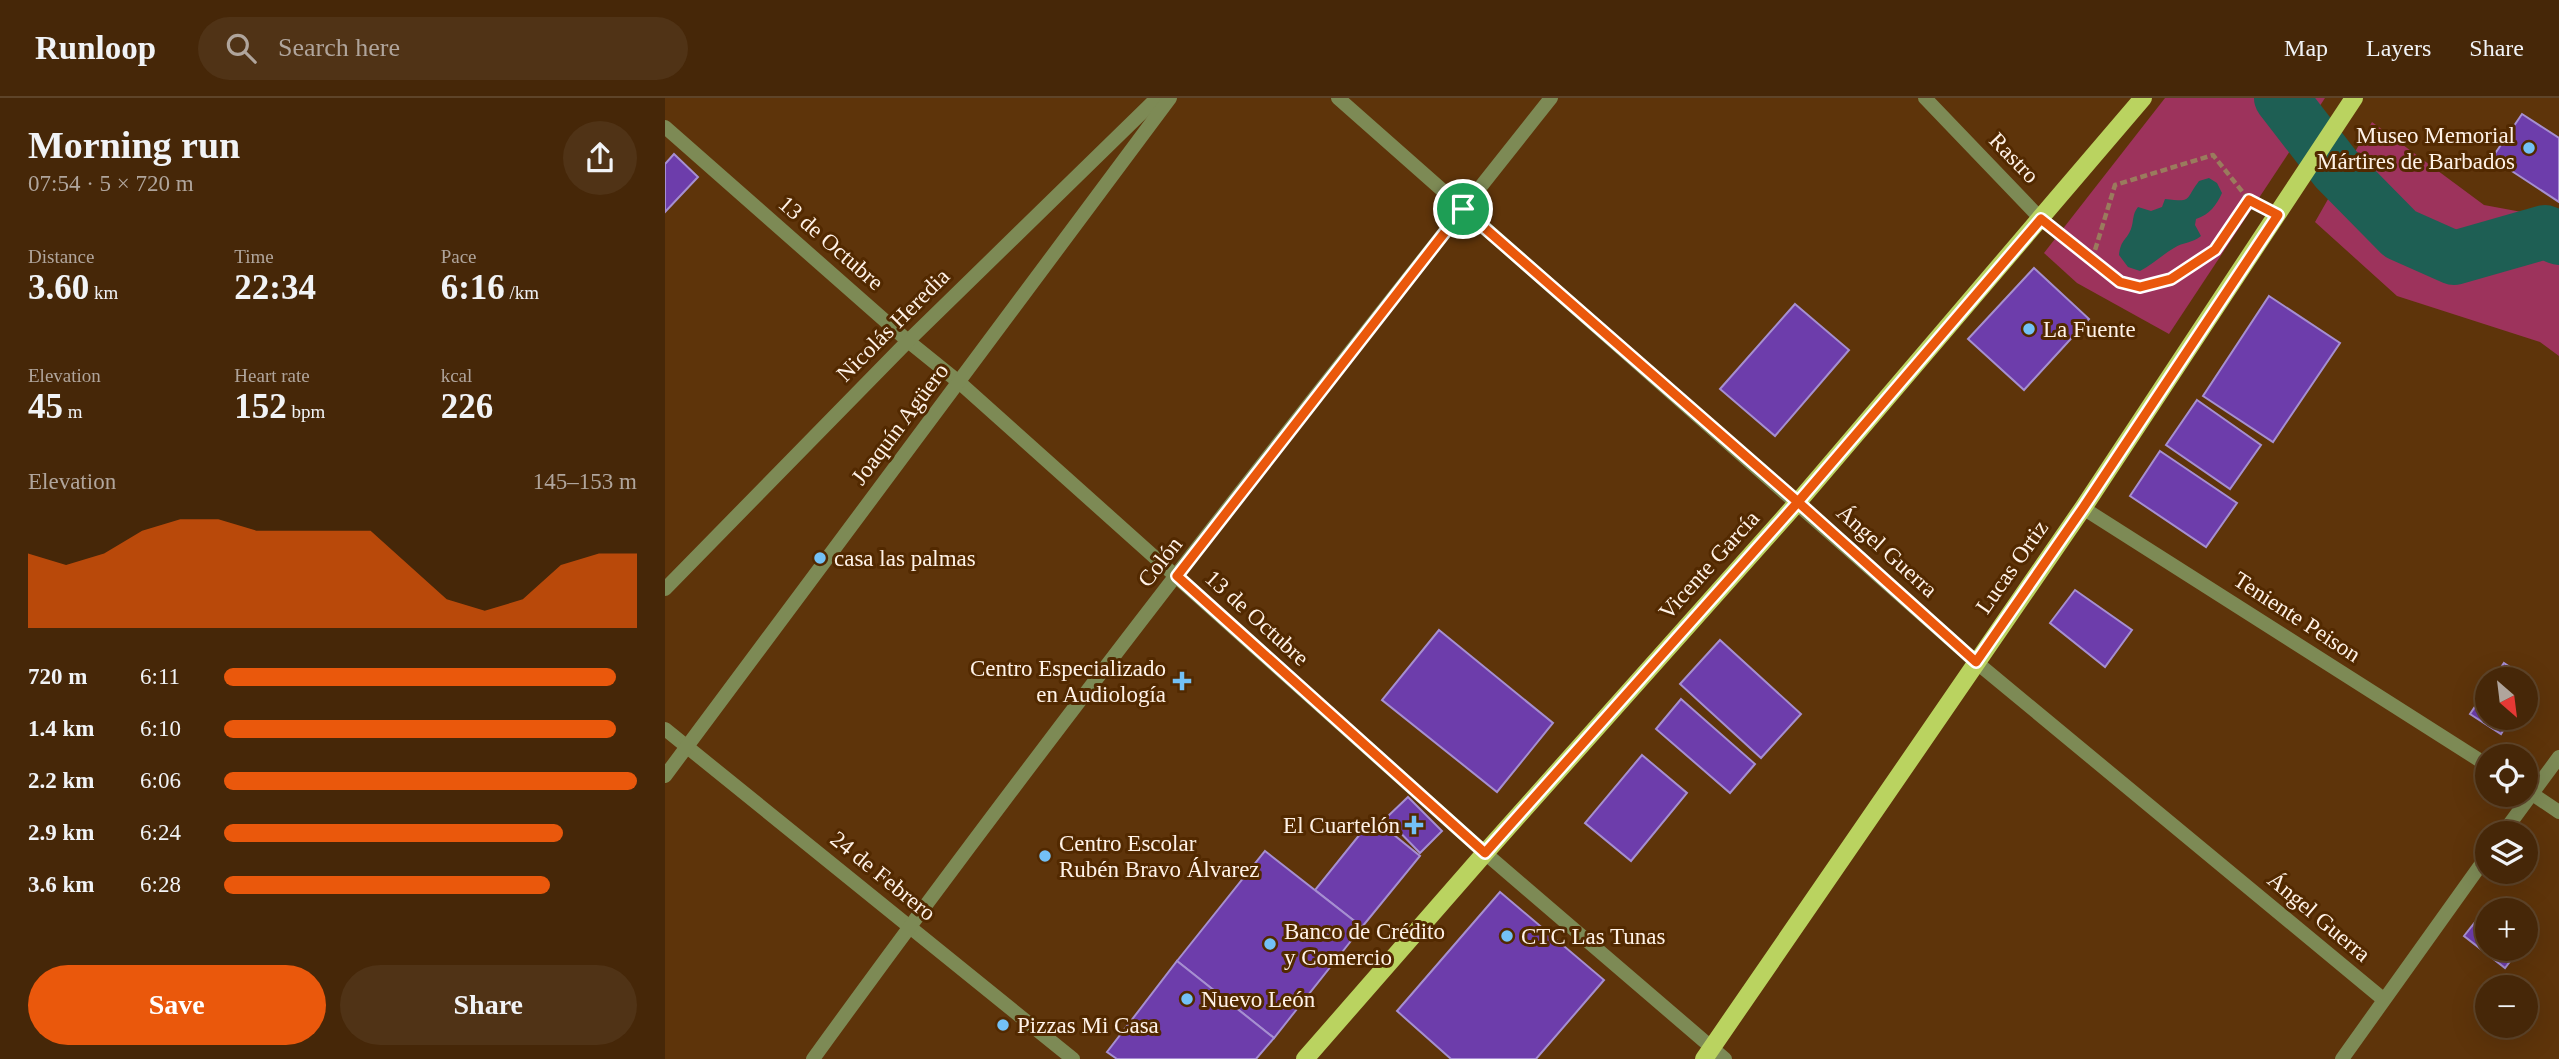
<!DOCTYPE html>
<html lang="en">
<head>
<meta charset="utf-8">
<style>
	body { margin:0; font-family:"Times New Roman",serif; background:#503316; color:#f1f3f6; height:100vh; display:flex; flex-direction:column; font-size:26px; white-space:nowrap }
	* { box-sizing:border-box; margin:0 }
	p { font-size:23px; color:#b0a59c }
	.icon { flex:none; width:38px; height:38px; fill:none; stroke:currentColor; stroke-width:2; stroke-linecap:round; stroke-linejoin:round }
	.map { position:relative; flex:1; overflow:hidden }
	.side { display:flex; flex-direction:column; background:#462708; width:665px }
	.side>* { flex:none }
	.needle { width:46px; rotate:152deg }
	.controls { position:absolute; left:1810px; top:569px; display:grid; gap:14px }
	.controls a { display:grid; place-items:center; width:63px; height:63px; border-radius:50%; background:#462708; box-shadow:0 7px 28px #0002,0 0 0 2px #5e4429; font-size:35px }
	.pin { position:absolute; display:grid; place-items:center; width:60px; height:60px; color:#fff; margin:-30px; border:4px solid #fff; border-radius:50%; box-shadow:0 2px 7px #0007 }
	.round { display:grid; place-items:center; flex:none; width:74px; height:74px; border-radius:37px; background:#503316 }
	.overview { display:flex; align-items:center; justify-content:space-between; height:119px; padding:0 28px }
	h1 { font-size:38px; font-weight:600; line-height:52px }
	.figures { display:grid; grid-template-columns:repeat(3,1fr); gap:10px; height:119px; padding:7px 28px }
	.figures div { display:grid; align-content:center }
	.figures b { font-size:35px; font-weight:600 }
	.figures small { font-size:19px; font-weight:400 }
	.figures p { font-size:19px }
	.chart { height:196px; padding:14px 28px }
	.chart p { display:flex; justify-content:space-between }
	.chart svg { width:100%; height:126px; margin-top:7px; fill:#ea580c; opacity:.7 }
	.action { display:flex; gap:14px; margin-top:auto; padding:14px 28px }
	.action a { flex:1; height:80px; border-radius:42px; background:#ea580c; color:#fff; font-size:28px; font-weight:600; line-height:80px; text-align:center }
	.action a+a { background:#503316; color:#f1f3f6 }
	ul { padding:0 28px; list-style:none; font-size:23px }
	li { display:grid; grid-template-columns:112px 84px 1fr; align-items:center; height:52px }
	li i { height:18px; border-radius:9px; background:#ea580c }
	header { display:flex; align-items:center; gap:42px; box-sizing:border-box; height:98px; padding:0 35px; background:#462708; border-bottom:2px solid #5e4429 }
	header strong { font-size:33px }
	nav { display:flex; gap:38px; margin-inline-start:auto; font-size:24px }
	.search { width:490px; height:63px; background:#503316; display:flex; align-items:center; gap:18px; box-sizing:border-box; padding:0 24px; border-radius:38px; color:#b0a59c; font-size:26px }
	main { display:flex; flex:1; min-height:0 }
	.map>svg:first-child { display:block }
	.green { fill:#9d335c }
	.water { fill:#1e5f54 }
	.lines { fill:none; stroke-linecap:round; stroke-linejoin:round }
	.river { stroke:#1e5f54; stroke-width:54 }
	.building { fill:#6d3dab; stroke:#a68fd1; stroke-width:2 }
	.path { stroke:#9a7b5d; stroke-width:4.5; stroke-dasharray:7 3.5; stroke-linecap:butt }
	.minor { stroke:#7d8a55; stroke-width:14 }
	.tertiary { stroke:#7d8a55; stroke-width:14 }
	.primary { stroke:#bad360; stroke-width:18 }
	.route-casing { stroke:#fff; stroke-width:14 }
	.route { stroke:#ea580c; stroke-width:9 }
	.poi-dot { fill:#73c1f6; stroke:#522900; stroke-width:2.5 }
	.labels { text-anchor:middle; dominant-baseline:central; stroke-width:6; stroke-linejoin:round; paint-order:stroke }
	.poi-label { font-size:23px; fill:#fff2e7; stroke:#522900; text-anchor:start }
	.street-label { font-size:23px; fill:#fff2e7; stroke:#522900 }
</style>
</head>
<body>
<header>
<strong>Runloop</strong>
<div class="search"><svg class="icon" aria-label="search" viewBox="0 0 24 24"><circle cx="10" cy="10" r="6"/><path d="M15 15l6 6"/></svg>Search here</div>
<nav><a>Map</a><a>Layers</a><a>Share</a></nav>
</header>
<main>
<section class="side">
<div class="overview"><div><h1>Morning run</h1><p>07:54 · 5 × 720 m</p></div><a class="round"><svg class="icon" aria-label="share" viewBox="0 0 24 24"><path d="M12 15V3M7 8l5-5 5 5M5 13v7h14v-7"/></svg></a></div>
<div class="figures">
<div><p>Distance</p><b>3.60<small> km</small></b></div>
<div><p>Time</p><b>22:34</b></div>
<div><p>Pace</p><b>6:16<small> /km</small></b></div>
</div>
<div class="figures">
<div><p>Elevation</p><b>45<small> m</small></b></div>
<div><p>Heart rate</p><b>152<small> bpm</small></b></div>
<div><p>kcal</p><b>226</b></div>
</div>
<div class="chart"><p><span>Elevation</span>145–153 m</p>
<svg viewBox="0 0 160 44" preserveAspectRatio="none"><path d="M0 44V18L10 22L20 18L30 10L40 6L50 6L60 10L70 10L80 10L90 10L100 22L110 34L120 38L130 34L140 22L150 18L160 18V44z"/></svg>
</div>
<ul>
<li><b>720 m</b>6:11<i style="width:95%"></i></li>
<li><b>1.4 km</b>6:10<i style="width:95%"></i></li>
<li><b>2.2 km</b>6:06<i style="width:100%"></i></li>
<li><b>2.9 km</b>6:24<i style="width:82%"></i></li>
<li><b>3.6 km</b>6:28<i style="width:79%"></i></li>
</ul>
<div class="action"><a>Save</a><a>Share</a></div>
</section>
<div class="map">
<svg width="1894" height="961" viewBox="0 0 1894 961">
	<rect width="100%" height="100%" fill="#5e340a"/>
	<g class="green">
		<path d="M1500,0h160l-156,236 -92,-51 -33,-30z"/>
		<path d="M1707,24l112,83 75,14v137l-19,-14 -143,-46 -82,-74z"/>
	</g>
	<path class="water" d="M1544,80l8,5 5,10c-6,13 -12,21 -26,26l-1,6 6,11c-8,7 -18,6 -27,12 -12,7 -22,17 -34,23l-12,-4 -9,-12c2,-16 7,-14 12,-26 3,-8 1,-15 7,-22l13,4 11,-4 3,-8c28,3 19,2 34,-18z"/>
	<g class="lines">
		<path class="river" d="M1616,0l55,71 64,65 54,24 91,-26 14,6"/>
	</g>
	<g class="building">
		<path d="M1857,16l37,24v64l-67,-44z"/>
		<path d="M9,56l24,23 -33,35v-48z"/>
		<path d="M1369,170l55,51 -65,71 -56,-51z"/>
		<path d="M1604,198l71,47 -67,99 -70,-46z"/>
		<path d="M1130,206l54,46 -74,86 -55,-47z"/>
		<path d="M1532,302l64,45 -31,44 -64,-44z"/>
		<path d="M1495,353l77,52 -31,44 -76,-51z"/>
		<path d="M1410,492l57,40 -27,37 -55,-44z"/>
		<path d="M774,532l114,93 -56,69 -115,-92z"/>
		<path d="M1055,542l81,74 -40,44 -81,-74z"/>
		<path d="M1839,565l30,20 -9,13v-17h-32z"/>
		<path d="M1822,591v29h24l-10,16 -31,-20z"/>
		<path d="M1016,601l74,65 -25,29 -74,-64z"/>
		<path d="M977,657l45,38 -56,68 -46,-38z"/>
		<path d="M743,699l34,34 -22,22 -34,-35z"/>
		<path d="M708,720l47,38 -58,71 -47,-37z"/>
		<path d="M600,753l97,76 -88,111 -97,-77z"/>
		<path d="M835,794l104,88 -68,79h-85l-54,-48z"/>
		<path d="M1822,809l4,3h-4v38h33l-15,20 -41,-32z"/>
		<path d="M512,863l97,77 -18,21h-139l-10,-7z"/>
	</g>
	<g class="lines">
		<g class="path">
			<path d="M1392,134l63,50 20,5 31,-8 44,-29 34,-50 7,3"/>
			<path d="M1427,162l23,-75 98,-30 36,45"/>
		</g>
		<g class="minor">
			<path d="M1260,0l116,121"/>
			<path d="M0,29l243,214 52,42 525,470 240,206"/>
			<path d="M1418,410l404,257"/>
			<path d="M0,491l243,-248 249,-243"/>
			<path d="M1311,564l407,337"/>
			<path d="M0,631l408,330"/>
			<path d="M0,678l505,-678"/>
			<path d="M1860,691l34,23"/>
			<path d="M1838,735l56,-76"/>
			<path d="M148,961c237,-327 487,-645 738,-961"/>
			<path d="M1677,961l145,-203"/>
		</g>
		<path class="tertiary" d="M673,0l638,564"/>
		<g class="primary">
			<path d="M640,961l180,-206 313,-351 345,-404"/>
			<path d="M1039,961l379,-551 271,-410"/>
		</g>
	</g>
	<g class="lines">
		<defs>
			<path id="route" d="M798,111l-286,367 308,277 313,-351 178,160 107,-154 195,-293 -29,-15 -34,50 -44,29 -31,8 -20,-5 -79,-63 -243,283 -335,-293"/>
		</defs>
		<use href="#route" class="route-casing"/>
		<use href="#route" class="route"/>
	</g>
	<g class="poi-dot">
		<circle cx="1864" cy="50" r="7"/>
		<circle cx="1364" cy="231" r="7"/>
		<circle cx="155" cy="460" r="7"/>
		<path d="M513.5 572.5h7v7h7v7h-7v7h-7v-7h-7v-7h7z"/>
		<path d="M745.5 716.5h7v7h7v7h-7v7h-7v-7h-7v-7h7z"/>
		<circle cx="380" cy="758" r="7"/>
		<circle cx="842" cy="838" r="7"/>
		<circle cx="605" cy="846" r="7"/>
		<circle cx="522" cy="901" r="7"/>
		<circle cx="338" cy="927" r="7"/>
	</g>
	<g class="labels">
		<g class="poi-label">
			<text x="1850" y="37" text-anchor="end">Museo Memorial<tspan x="1850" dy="26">Mártires de Barbados</tspan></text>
			<text x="1378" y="231">La Fuente</text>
			<text x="169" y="460">casa las palmas</text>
			<text x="501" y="570" text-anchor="end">Centro Especializado<tspan x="501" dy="26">en Audiología</tspan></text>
			<text x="735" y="727" text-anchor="end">El Cuartelón</text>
			<text x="394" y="745">Centro Escolar<tspan x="394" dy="26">Rubén Bravo Álvarez</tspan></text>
			<text x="619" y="833">Banco de Crédito<tspan x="619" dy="26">y Comercio</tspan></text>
			<text x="856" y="838">CTC Las Tunas</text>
			<text x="536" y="901">Nuevo León</text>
			<text x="352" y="927">Pizzas Mi Casa</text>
		</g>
		<g class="street-label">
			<text transform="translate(1349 60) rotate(46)">Rastro</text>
			<text transform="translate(166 145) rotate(41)">13 de Octubre</text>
			<text transform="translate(228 227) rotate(-45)">Nicolás Heredia</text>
			<text transform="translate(235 326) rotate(-53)">Joaquín Agüero</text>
			<text transform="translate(1222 453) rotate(42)">Ángel Guerra</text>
			<text transform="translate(495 464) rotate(-52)">Colón</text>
			<text transform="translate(1044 467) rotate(-48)">Vicente García</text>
			<text transform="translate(1347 469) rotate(-55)">Lucas Ortiz</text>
			<text transform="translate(1632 519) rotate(33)">Teniente Peison</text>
			<text transform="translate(592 520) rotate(42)">13 de Octubre</text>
			<text transform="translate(218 778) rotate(39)">24 de Febrero</text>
			<text transform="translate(1654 819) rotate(40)">Ángel Guerra</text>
		</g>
	</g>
</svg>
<div class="controls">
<a><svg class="needle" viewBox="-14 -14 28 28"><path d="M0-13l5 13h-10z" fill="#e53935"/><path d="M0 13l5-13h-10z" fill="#b0a59c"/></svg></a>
<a><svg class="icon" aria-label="locate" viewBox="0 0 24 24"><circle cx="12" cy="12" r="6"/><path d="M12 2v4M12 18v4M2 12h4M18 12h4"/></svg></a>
<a><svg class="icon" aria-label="layers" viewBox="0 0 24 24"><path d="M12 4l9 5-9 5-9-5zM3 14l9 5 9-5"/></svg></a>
<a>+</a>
<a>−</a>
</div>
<div class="pin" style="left:798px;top:111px;background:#1e9e55"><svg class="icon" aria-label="arrive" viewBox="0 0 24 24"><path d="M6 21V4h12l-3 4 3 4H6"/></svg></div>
</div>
</main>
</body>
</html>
